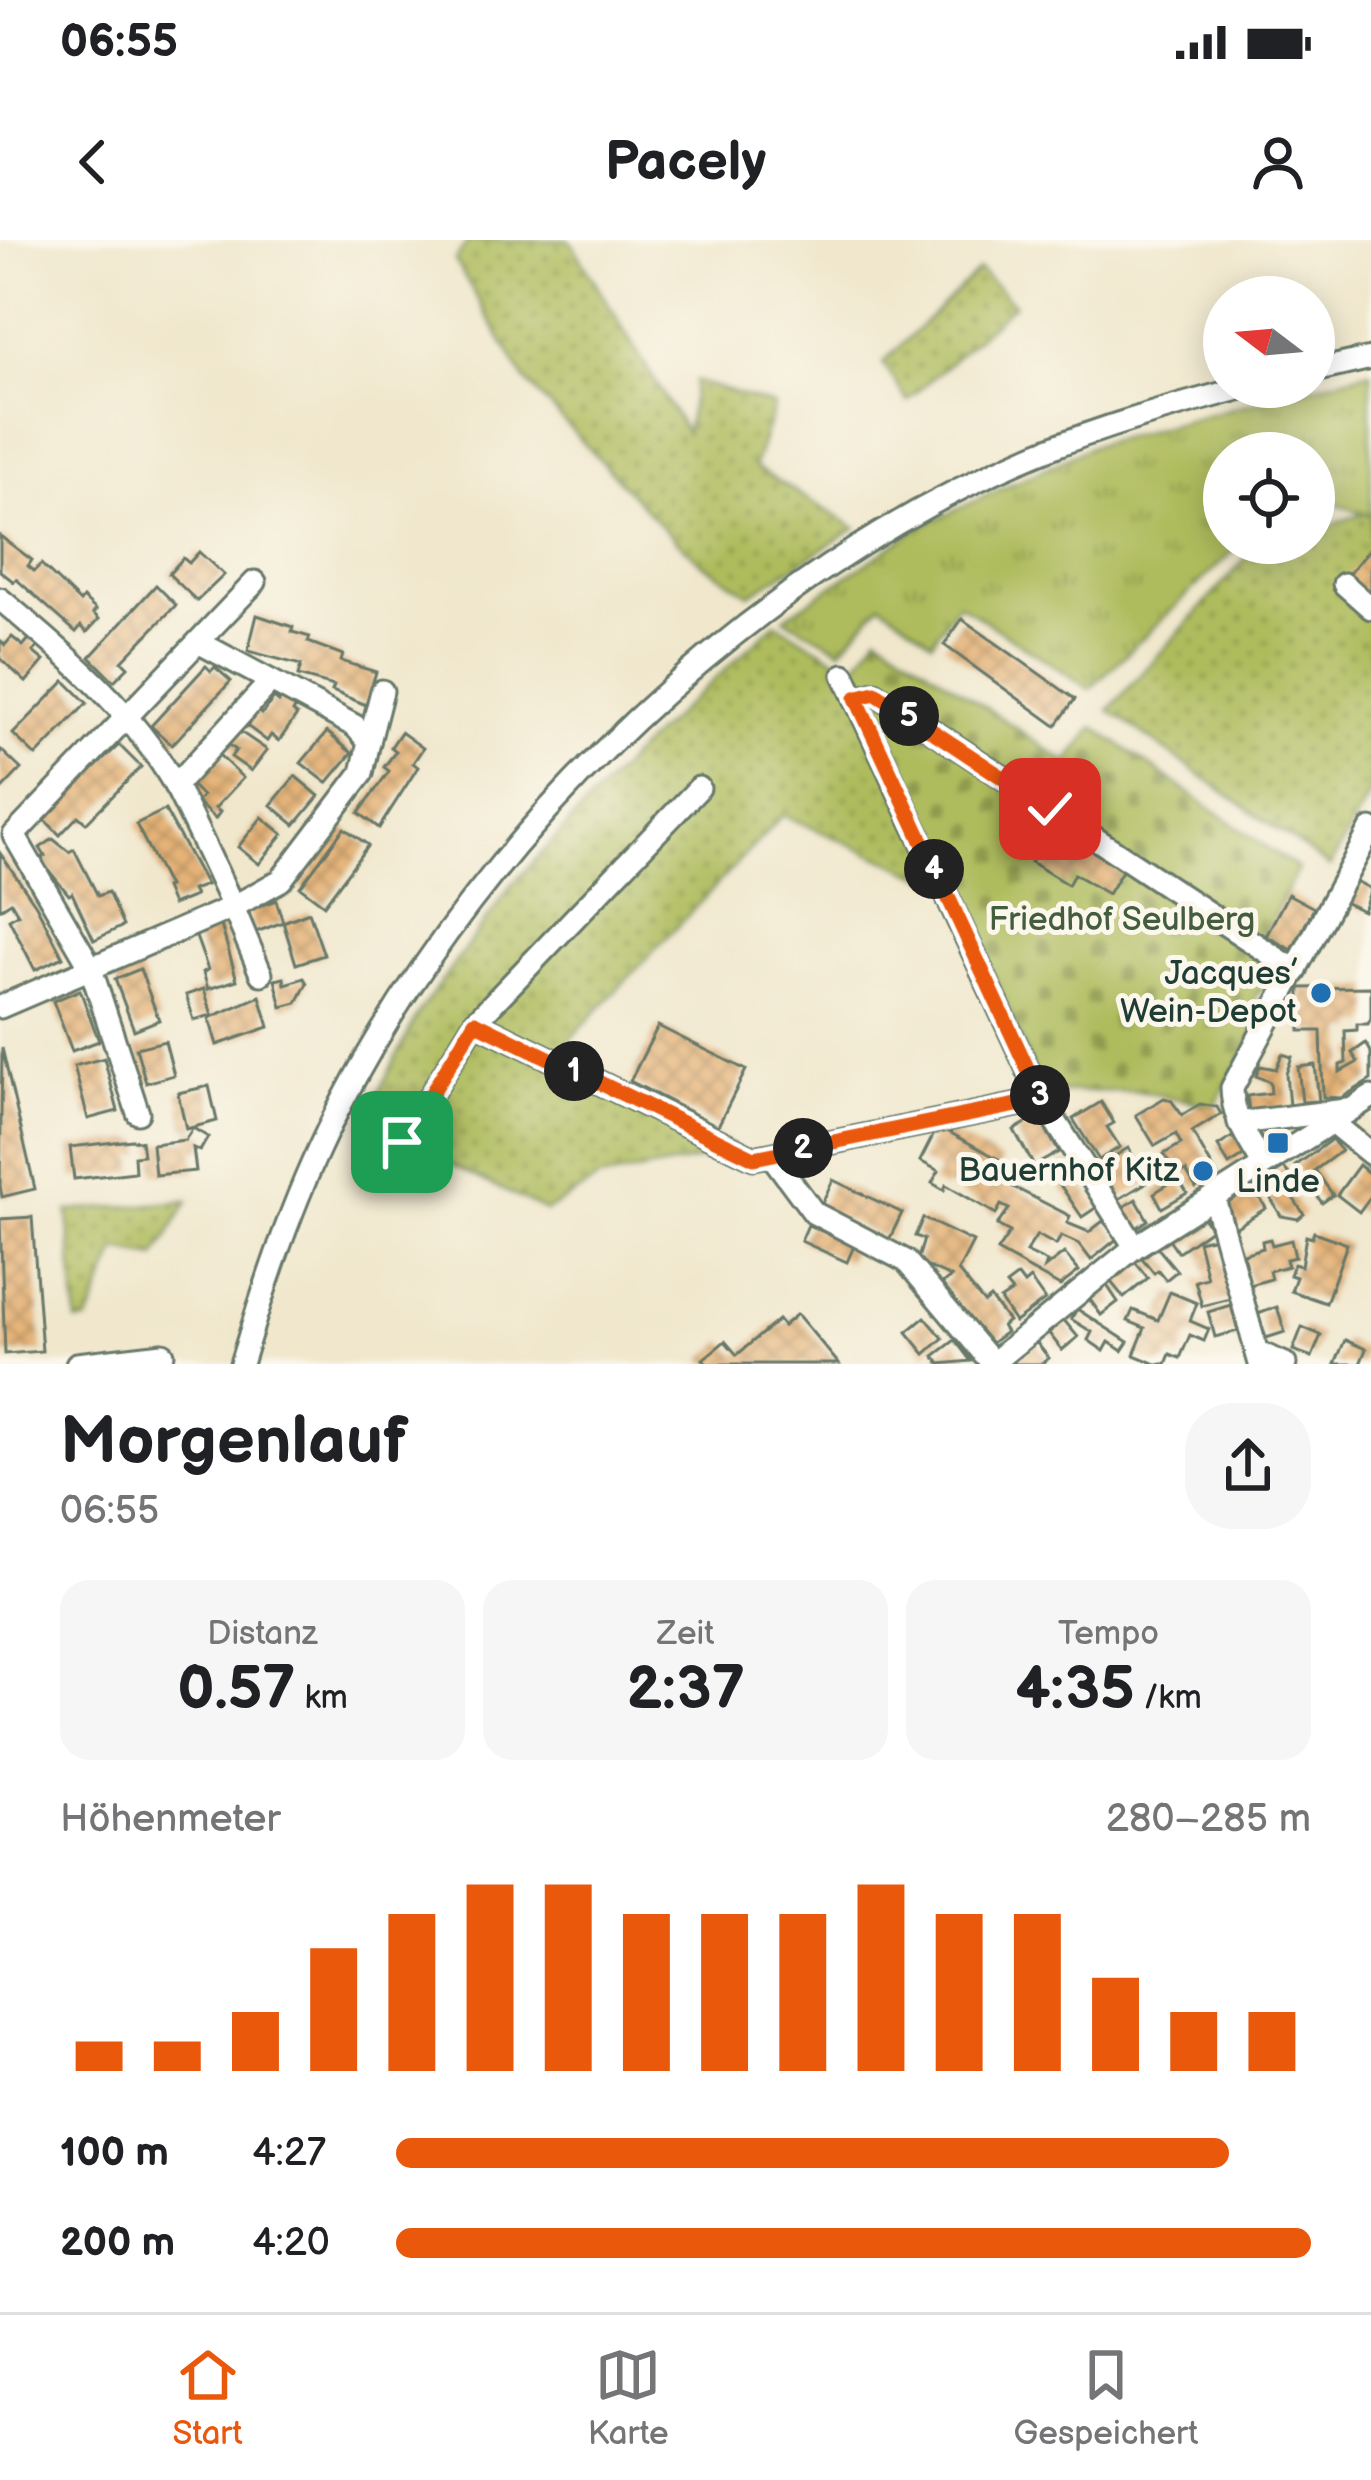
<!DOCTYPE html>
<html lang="de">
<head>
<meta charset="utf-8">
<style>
	body { margin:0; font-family:"Balsamiq Sans",sans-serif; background:#f6f6f6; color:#202124; height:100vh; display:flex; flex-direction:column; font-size:45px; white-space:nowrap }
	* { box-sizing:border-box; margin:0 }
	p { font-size:39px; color:#757577 }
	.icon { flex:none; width:66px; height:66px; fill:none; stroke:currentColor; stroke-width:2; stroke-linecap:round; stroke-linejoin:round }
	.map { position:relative; height:1124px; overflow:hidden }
	.drawer { display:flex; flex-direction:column; background:#fff; flex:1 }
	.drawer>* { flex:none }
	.needle { width:78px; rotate:286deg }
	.controls { position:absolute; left:1203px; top:36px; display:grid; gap:24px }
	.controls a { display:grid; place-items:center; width:132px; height:132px; border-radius:50%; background:#fff; box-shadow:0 6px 30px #0003; font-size:60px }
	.pin { position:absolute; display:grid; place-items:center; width:102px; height:102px; color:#fff; margin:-51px; border-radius:24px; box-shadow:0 6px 18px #0006 }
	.km { position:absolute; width:60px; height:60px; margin:-30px; border-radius:50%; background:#222; color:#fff; font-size:33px; line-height:60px; text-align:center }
	.round { display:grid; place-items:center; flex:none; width:126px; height:126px; border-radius:48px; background:#f6f6f6 }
	.headline { display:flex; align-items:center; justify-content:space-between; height:204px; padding:0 60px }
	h1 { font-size:66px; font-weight:700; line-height:90px }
	.stats { display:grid; grid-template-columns:repeat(3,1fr); gap:18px; height:204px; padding:12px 60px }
	.stats div { display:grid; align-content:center; border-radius:30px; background:#f6f6f6; text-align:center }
	.stats b { font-size:60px; font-weight:700 }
	.stats small { font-size:33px; font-weight:400 }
	.stats p { font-size:33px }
	.chart { height:336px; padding:24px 60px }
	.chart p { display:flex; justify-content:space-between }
	.chart svg { width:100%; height:216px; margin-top:12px; stroke:#ea580c; stroke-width:6 }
	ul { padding:0 60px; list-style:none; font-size:39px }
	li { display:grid; grid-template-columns:192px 144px 1fr; align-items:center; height:90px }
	li i { height:30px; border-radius:15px; background:#ea580c }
	.status { display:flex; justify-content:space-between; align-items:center; height:84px; padding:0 60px; background:#fff; direction:ltr }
	.status svg { height:33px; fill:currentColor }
	header { display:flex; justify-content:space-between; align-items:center; height:156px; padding:0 60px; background:#fff; font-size:54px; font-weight:700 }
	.tabs { display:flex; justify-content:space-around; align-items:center; height:168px; border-top:3px solid #e0e0e0; background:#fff; font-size:33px; color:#757577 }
	.tabs a { display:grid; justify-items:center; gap:6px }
	.tabs .active { color:#ea580c }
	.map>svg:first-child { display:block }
	.grass { fill:url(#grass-tufts); stroke:#677c48; stroke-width:3 }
	.cemetery { fill:url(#cemetery-stones); stroke:#677c48; stroke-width:3 }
	.park { fill:url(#park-dots); stroke:#677c48; stroke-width:3 }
	.building { fill:url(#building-cross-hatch) }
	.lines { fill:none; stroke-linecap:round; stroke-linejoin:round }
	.minor-casing { stroke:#687869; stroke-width:27 }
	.minor { stroke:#fff; stroke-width:21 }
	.route-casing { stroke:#fff; stroke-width:24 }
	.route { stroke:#ea580c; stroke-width:15 }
	.poi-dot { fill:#1f6fb2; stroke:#fbf7ec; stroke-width:4.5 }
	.labels { text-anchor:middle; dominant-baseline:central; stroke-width:10; stroke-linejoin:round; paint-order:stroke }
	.park-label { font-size:33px; fill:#435d3e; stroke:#fbf7ec }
	.poi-label { font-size:33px; fill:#1f3d34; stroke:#fbf7ec; text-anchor:end }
</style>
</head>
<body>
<div class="status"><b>06:55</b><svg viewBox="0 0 49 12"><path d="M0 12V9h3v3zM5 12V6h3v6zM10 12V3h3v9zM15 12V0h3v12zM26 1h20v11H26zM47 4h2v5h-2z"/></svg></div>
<header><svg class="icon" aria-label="back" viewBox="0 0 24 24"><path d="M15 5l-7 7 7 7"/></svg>Pacely<svg class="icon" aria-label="person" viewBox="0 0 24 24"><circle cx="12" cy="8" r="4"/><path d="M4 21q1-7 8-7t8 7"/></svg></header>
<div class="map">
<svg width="1371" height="1124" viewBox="0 0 1371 1124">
	<defs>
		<pattern id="grass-tufts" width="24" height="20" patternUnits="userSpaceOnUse" patternTransform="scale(3)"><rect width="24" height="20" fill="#afbc5d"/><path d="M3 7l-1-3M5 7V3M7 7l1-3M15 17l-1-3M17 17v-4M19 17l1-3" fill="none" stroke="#8e9a4e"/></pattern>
		<pattern id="cemetery-stones" width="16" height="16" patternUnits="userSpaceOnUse" patternTransform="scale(3)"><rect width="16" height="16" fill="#afbc5d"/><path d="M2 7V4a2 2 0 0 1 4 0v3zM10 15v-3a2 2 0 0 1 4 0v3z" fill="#8e9a4e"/></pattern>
		<pattern id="park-dots" width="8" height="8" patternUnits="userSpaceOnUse" patternTransform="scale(3)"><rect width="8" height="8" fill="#afbc5d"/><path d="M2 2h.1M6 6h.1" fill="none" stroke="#8e9a4e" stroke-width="1.8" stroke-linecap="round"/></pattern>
		<pattern id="building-cross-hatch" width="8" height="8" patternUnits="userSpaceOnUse" patternTransform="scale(3)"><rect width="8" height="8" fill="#e5b378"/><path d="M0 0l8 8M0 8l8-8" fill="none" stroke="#b99363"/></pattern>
	</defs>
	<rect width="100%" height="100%" fill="#fbf7ec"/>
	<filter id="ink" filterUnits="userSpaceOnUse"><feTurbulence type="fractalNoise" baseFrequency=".00833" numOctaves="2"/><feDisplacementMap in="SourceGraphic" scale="24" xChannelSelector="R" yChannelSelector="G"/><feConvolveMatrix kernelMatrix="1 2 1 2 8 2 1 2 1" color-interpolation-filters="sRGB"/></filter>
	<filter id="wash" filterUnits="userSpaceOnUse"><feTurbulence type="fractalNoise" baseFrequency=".004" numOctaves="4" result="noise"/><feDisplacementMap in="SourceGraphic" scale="48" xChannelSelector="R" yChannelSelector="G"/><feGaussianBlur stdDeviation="2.7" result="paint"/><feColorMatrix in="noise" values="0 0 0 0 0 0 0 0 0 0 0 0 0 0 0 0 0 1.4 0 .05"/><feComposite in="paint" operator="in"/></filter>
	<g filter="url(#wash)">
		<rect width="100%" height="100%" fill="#f0e7cc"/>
		<path class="grass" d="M1371,131v144l-57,-17v-45h-90v90h17l-151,146 -132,-86 -26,38 -51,-38 -40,46 -57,-31 136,-91 174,-82z"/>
		<path class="cemetery" d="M878,394l189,129 27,-36 204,142 -35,67 28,16 -8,19 -8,-4 -22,34 12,13 -50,92 -76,-15 -96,1 -132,-310 -42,-90 -15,-23z"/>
		<g class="park">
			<path d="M469,0h101l116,193 9,-52 79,25 -20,61 102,61 -106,66 -50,-32 -35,-32 -140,-150 -70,-120z"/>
			<path d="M979,30l35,34 -107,97 -24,-38z"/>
			<path d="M1363,273l8,2v276l-41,76 -221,-157 140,-155 32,-12h33v-12z"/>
			<path d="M776,383l78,46 15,23 88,199 -174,-76 -227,239 184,98 -141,27 -53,32 -182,-89 55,-110 93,-127 129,-138z"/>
			<path d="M188,961l-32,56 -39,-7 -29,71 -11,1 -9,-111z"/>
		</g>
		<g id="blocks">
			<g class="building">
				<path d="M0,296l32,24 -4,6 6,5 7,-7 39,38 3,-4 13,12 -3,3 6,6 -12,13 -6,-6 -5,6 -60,-53 -2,3 -14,-11z"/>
				<path d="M1371,307v52l-25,-22z"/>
				<path d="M199,312l25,23 -27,26 -28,-27 14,-16 6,5z"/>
				<path d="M156,345l20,20 -54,56 6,6 -14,14 -24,-24z"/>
				<path d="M257,375l36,12 -1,5 18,5 -2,5 35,13 -2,6 35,11 -10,33 -34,-14 2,-5 -36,-10 3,-11 -53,-14z"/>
				<path d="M962,379l113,80 -19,27 -112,-81z"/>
				<path d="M12,397l11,9 6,-7 9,8 -5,5 11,9 -18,21 -26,-24v-18l5,5z"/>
				<path d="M206,426l5,5 4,-4 16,14 -59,64 -21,-19z"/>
				<path d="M65,441l22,22 -51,53 -23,-22z"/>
				<path d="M283,456l15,7 -5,9 4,3 -18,26 -8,-6 -4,6 -20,-15 11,-15 4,3 12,-16 5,4z"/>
				<path d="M327,492l25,21 -25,30 -26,-20z"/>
				<path d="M401,492l22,16 -10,15 5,4 -39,61 -20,-15 30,-42 -5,-4 12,-16 -5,-4z"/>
				<path d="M237,493h5l25,17 -16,21 -20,-14 5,-7 -7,-5z"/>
				<path d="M119,505l22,22 -55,56 -8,-7 -18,19 -18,-18z"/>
				<path d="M0,509l21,20 -21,22z"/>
				<path d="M218,514l25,24 -28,30 5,4 -5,7 -18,-17 5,-6 -11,-11z"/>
				<path d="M295,536l24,20 -24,29 -24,-20z"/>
				<path d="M165,570l41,75 -14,5 3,6 -23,9 -7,-17 3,-1 -32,-63z"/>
				<path d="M262,577l21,17 -24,30 -21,-17z"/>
				<path d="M1053,587l72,39 -17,28 -34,-20 -6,11 -37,-23z"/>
				<path d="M344,588l24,17 -44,60 -24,-18z"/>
				<path d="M53,599l16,13 5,-3 24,47 10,-4 15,34 -29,14 -22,-47 -3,2 -29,-35 5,-4 -5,-8z"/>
				<path d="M0,613l36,52 27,52 -28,13 -26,-51 9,-5 -7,-12 -11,7z"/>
				<path d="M1354,640l17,9 -8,22 -19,-9z"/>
				<path d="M1288,654l26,14 -22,42 -26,-14z"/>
				<path d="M276,660l7,22 -27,10 -8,-22z"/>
				<path d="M309,672l15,43 -28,9 -13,-42z"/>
				<path d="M221,685l16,55 -29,9 -5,-17 5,-2 -13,-36z"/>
				<path d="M140,729l19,51 -25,10 -19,-51z"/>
				<path d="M284,738l1,6 19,-6 3,5 -10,20 -15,4 -7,-27z"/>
				<path d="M1371,747v31l-3,6h-11v6l-12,1 1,32 -6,2v7l18,-10 -6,-9 14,-10 5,9v28l-30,18 -18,-1 -2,-66h-21v-43z"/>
				<path d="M204,749l8,26 -18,5 -8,-25z"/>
				<path d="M80,750l19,51 -27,10 -19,-50z"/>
				<path d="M260,756l9,31 -52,18 -8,-27z"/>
				<path d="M658,786l88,44 -28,56 -88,-45z"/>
				<path d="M165,801l9,34 -28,8 -10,-35z"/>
				<path d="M2,808l33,141 -33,8 -2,-11z"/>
				<path d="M1282,814l10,3 -6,17 3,32 -40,5 -2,-15 24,-3 -1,-11 -14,-6 4,-10 16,3z"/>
				<path d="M104,818l14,53 -30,8 -14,-53z"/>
				<path d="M1315,825l4,36 -17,1 -4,-35z"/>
				<path d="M209,846l8,35 -31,8 -8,-36z"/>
				<path d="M1164,858l7,2 11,15 18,-11 17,3 4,7 -29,18 25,43 -21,13 -10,-17 -9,5 -13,-22 17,-10 -5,-10 -21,12 -19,-31z"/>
				<path d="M1101,862l13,21 -7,4 13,20 -21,13 -26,-41z"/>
				<path d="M1038,876l21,36 -25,14 -20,-36z"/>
				<path d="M938,886l64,35 -8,16 76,39 -3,7 22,9 14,-11 15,17 -27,22 -12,-16 -18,-8 -5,9 -19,-10 -11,17 21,10 -2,6 19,-15 15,18 -19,15 -63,-35 13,-19 -13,-7 12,-16 -8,-4 -5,9 -50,-29 -2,5 -12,-7 7,-12 -19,-10z"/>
				<path d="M193,888l15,9 -8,14 -7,-3 3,23 -41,4 -3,-31 33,-4z"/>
				<path d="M1237,894l11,19 -19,12 -11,-19z"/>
				<path d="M1332,899l9,12 -26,19 18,25 -11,8 -27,-37z"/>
				<path d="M132,900l9,1 2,14 -9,1 1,16 -61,7 -4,-32z"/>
				<path d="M1128,908l21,33 -30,18 -20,-33z"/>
				<path d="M1067,922l30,45 -15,10 -30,-44z"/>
				<path d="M1359,925l12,10v21l-12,16 -22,-17z"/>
				<path d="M1284,928l12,15 -9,6 17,25 -6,5 -17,-3 -20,-34z"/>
				<path d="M1178,938l9,15 -25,15 -8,-15z"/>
				<path d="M833,940l69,33 -13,27 -69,-33z"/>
				<path d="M1251,944l15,24 -31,20 -8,-27z"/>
				<path d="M1136,959l12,21 -13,9 -13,-21z"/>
				<path d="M1202,976l9,13 -33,23 -9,-13z"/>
				<path d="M32,977l10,134 -37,3 -5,-135z"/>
				<path d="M923,978l50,24 -15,29 26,32 6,-5 18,23 -6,5 4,6 -16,12 -48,-60 9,-7 -34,-15 7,-23 -9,-3z"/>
				<path d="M808,985l46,21 -7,16 -46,-21z"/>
				<path d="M1314,992l33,12 -21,59 -35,-12 5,-14 -6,-2 4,-11 7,2 5,-30 6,2z"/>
				<path d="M1216,997l15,62 -29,7 -7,-25 12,-3 -9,-37z"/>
				<path d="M1270,999l2,6 19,-5 4,17 -9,2 2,7 -19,5 2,8 -21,6 -7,-31 20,-6 -1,-7z"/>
				<path d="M1157,1007l20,24 -11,9 -8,-10 -4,3 -12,-15z"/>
				<path d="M1135,1022l13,16 -24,20 -13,-16z"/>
				<path d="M1018,1036l6,8 6,-5 15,21 -30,22 -15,-22 12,-8 -6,-7z"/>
				<path d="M1106,1044l12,18 -17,13 -13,-18z"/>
				<path d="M1170,1052l27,11 -7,18 19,8 -5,12 -14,-6 -10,23 -10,-4 -4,10h-10l-22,-9 11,-27 -17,-7 5,-11 25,10z"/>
				<path d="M1231,1065l7,26 -23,6 -7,-25z"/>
				<path d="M1277,1067l8,25 -19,6 -8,-24z"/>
				<path d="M1077,1069l51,33 -6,9 -13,-9 -5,9 -16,-11 4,-8 -21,-13z"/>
				<path d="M797,1074l42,50h-131l-5,-5 22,-18 12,14 41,-35 5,6z"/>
				<path d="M925,1077l18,21 -18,16 -18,-22z"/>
				<path d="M1063,1079l15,18 -16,13 -14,-18z"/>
				<path d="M1302,1087l19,8 -9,22 -19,-7z"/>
				<path d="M955,1100l16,21 -31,3 -6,-8z"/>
				<path d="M1345,1100l21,9 -6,15h-25z"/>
				<path d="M1036,1102l13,16 -7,6h-32z"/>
			</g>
		</g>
	</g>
	<g filter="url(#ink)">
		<use href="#blocks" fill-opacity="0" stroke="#687869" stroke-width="3"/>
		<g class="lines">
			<defs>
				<g id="minor">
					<path d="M1314,131l57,-13"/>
					<path d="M1344,344l27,24"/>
					<path d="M0,359c66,55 135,113 177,190 20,39 38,79 56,118l48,-27 81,-107 7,-31 -14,-16 -155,-83"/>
					<path d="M844,435l198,425 93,147"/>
					<path d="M856,458l19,-5 421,278"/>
					<path d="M369,502l13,-51"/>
					<path d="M175,546l96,-105"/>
					<path d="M0,767l233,-100 28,67"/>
					<path d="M475,782l279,136 288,-58"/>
					<path d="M138,873l-48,-147 -76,-131 241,-253"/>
					<path d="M1332,882l39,32"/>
					<path d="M1239,883l107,-13"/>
					<path d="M402,902l73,-120 224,-234"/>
					<path d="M771,915l43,58 92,48 86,102"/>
					<path d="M1263,924c-14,-24 -31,-47 -31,-76l139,-259"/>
					<path d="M1214,958l46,166"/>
					<path d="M1257,1112l28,12"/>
					<path d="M77,1124l86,-10"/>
					<path d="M241,1124c27,-90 57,-179 101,-262 142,-273 411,-531 696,-649 67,-28 138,-47 208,-66"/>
					<path d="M991,1124l144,-117 236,-150"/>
				</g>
			</defs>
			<use href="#minor" class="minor-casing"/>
			<use href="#minor" class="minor"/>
		</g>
	</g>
	<g class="lines" filter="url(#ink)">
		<defs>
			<path id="route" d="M402,902l73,-120 279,136 288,-58 -186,-402 19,-5 175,116"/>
		</defs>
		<use href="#route" class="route-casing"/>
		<use href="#route" class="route"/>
	</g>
	<g class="poi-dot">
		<circle cx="1321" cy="753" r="12"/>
		<rect x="1266" y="891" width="24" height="24" rx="6"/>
		<circle cx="1203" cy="931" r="12"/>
	</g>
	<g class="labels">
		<g class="park-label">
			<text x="1122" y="680">Friedhof Seulberg</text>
		</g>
		<g class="poi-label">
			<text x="1297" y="734">Jacques’<tspan x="1297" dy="38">Wein-Depot</tspan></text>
			<text x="1179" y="931">Bauernhof Kitz</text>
			<text x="1278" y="942" text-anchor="middle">Linde</text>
		</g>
	</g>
</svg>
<div class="controls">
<a><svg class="needle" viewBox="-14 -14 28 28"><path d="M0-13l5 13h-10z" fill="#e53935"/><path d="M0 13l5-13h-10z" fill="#757577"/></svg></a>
<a><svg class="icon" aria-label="locate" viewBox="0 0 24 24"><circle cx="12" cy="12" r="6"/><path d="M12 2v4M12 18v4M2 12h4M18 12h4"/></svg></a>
</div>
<div class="pin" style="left:402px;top:902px;background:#1e9e55"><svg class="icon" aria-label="arrive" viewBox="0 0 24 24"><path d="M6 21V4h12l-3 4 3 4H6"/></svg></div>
<div class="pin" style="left:1050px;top:569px;background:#d93025"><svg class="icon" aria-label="check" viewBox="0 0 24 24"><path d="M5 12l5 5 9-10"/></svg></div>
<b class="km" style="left:574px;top:831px">1</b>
<b class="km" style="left:803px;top:908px">2</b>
<b class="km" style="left:1040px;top:855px">3</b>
<b class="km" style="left:934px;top:629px">4</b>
<b class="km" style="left:909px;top:476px">5</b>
</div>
<section class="drawer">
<div class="headline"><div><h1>Morgenlauf</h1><p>06:55</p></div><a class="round"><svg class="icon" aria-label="share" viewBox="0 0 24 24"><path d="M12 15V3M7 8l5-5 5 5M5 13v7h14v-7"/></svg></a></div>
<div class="stats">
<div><p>Distanz</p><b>0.57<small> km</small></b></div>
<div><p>Zeit</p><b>2:37</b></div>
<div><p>Tempo</p><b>4:35<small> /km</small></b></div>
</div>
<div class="chart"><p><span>Höhenmeter</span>280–285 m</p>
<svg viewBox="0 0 160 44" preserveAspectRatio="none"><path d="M5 44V38M15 44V38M25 44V32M35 44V19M45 44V12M55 44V6M65 44V6M75 44V12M85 44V12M95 44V12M105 44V6M115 44V12M125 44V12M135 44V25M145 44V32M155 44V32"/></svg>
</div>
<ul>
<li><b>100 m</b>4:27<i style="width:91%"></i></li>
<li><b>200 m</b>4:20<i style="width:100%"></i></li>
</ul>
</section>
<nav class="tabs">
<a class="active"><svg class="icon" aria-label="home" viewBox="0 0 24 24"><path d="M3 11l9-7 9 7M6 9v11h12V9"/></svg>Start</a>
<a><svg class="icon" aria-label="map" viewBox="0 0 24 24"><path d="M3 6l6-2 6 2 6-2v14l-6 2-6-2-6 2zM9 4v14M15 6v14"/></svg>Karte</a>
<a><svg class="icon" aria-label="saved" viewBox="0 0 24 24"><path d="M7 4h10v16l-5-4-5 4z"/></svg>Gespeichert</a>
</nav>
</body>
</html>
